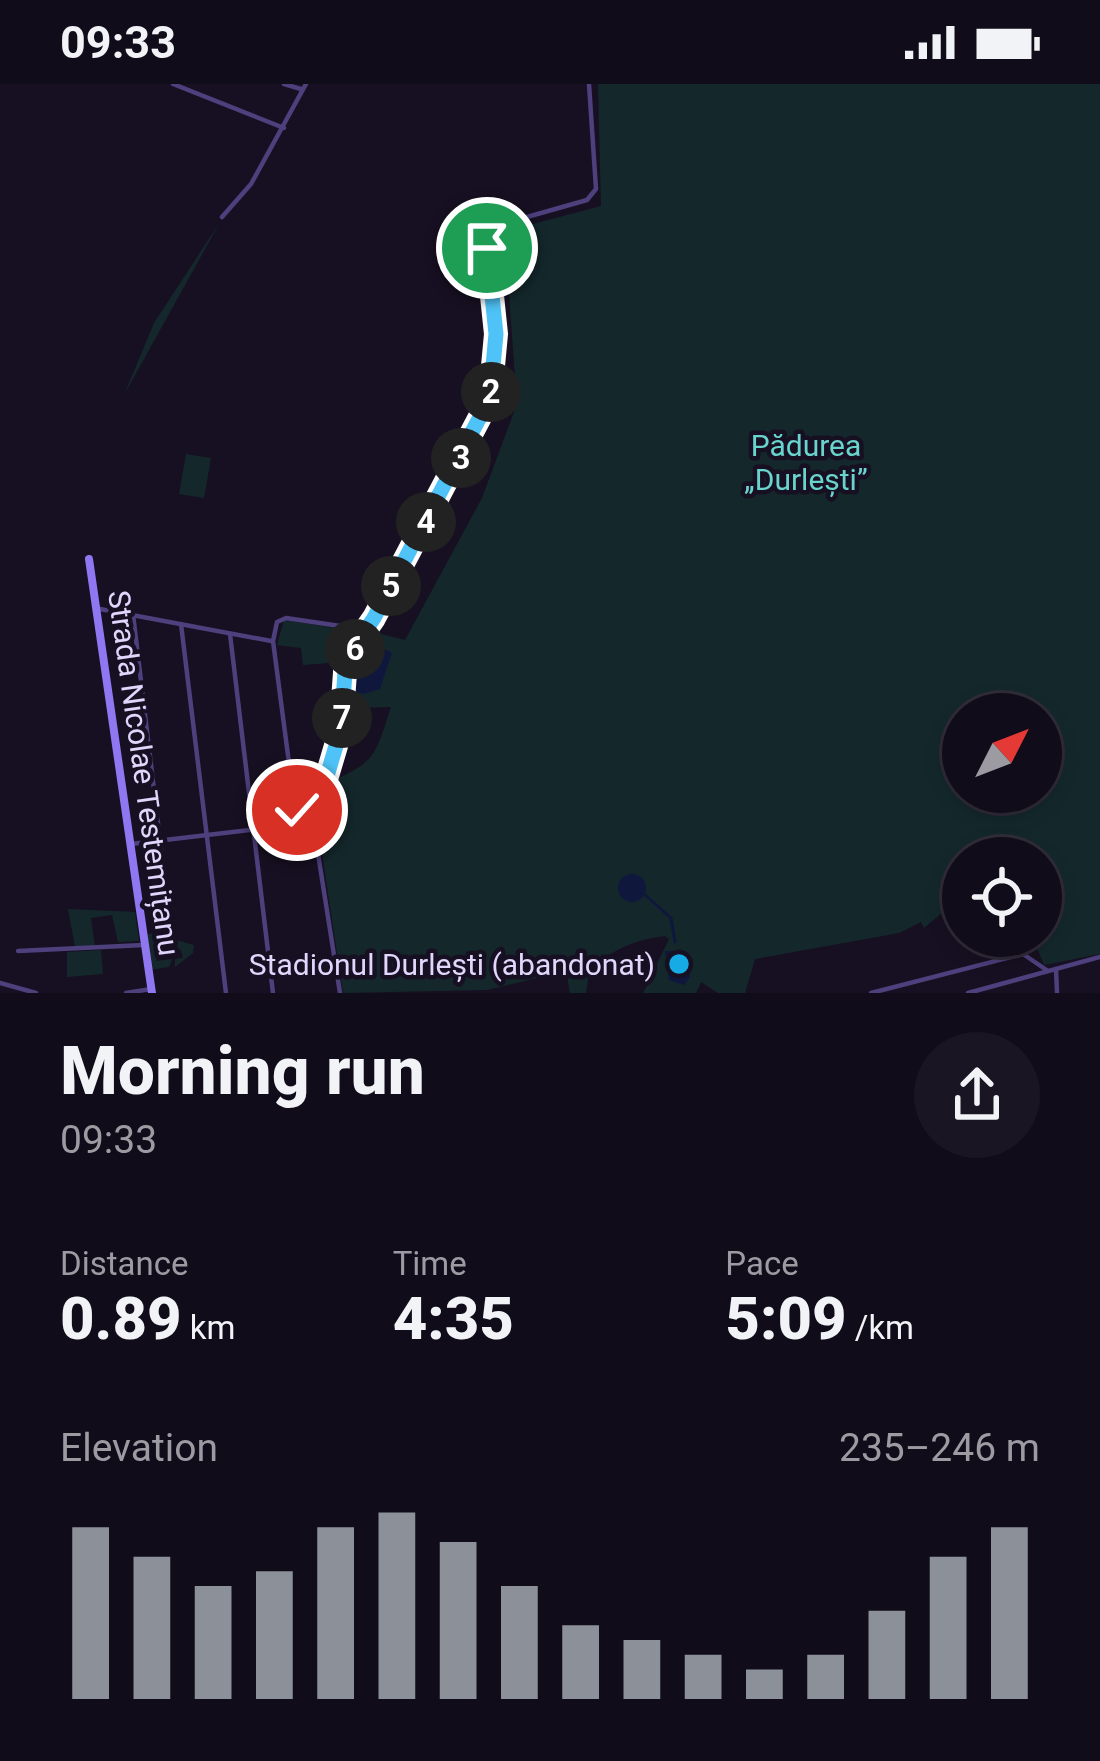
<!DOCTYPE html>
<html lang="en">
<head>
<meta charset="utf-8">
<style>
	body { margin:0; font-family:Roboto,sans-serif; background:#1a1523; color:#f1f3f6; height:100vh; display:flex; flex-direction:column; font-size:45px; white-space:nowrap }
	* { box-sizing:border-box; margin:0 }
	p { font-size:39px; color:#9c9ba2 }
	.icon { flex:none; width:66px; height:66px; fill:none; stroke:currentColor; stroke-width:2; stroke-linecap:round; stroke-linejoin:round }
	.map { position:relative; height:909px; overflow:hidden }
	.side { display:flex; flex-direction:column; background:#110c1a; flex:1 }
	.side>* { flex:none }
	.needle { width:78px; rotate:48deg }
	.tools { position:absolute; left:942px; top:609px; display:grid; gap:24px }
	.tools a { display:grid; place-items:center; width:120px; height:120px; border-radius:50%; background:#110c1a; box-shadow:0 6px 18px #0003,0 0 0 3px #302c39; font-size:60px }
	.pin { position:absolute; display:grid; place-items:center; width:102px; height:102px; color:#fff; margin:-51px; border:6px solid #fff; border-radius:50%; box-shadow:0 3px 12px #0007 }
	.km { position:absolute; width:60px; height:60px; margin:-30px; border-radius:50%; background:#222; color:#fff; font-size:33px; line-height:60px; text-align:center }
	.round { display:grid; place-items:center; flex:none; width:126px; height:126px; border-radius:63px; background:#1a1523 }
	.summary { display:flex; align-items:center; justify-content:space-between; height:204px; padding:0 60px }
	h1 { font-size:66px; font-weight:800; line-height:90px }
	.figures { display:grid; grid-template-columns:repeat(3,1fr); gap:18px; height:204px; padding:12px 60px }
	.figures div { display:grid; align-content:center }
	.figures b { font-size:60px; font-weight:800 }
	.figures small { font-size:33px; font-weight:400 }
	.figures p { font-size:33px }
	.chart { height:336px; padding:24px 60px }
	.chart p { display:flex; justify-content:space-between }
	.chart svg { width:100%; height:216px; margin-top:12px; stroke:#8c9099; stroke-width:6 }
	.status { display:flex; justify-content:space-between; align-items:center; height:84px; padding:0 60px; background:#110c1a; direction:ltr }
	.status svg { height:33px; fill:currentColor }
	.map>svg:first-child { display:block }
	.green { fill:#14282c; fill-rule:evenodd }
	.water { fill:#0f173d }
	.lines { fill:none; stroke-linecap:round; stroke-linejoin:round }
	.stream { stroke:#0f173d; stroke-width:3 }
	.street { stroke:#4e407d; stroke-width:4.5 }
	.secondary { stroke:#9076f1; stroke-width:8 }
	.route-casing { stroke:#fff; stroke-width:24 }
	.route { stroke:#4fc3f7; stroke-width:15 }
	.poi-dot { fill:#17abe6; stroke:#171022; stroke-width:4.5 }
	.labels { text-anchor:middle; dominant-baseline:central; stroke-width:9; stroke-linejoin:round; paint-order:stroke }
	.park-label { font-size:30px; fill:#69d4cd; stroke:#171022 }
	.street-label { font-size:30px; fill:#e1d6fb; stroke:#171022 }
	.poi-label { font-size:30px; fill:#e1d6fb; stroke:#171022; text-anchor:end }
</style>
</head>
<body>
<div class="status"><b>09:33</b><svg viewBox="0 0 49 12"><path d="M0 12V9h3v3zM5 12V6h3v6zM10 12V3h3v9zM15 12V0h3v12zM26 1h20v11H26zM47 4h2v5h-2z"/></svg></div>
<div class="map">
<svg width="1100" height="909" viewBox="0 0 1100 909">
	<rect width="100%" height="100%" fill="#171022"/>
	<g class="green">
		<path d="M598,0h502v870l-56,11 -12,-29h9v-78h-78v37l-39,33 -3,-6 -22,11 -144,26 -10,34h-27l-17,-11 -5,11h-53l26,-54 -4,-3c-38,5 -45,14 -75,29l-4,28h-16l-4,-22 -79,19 -144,3 -26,-173 12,-38c48,-20 46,-27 62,-75l-47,1 3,-46 22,-31 36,9 77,-142 35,-94 -8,-109 -4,-15 -10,1v-47l106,-28zM963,630h78v78h-78z"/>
		<path d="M220,138l-96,173 30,-72z"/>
		<path d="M186,370l25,4 -7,40 -25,-4z"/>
		<path d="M284,536l70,11 3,6 -16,25 -38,3 -2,-17 -24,-3z"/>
		<path d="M68,825l67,3 4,29 -21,1 -6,-27 -21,3 4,29h-20z"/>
		<path d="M172,848v7l22,6 -1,8 -18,14v-8l8,-1 -2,-8 -17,-10 -8,21 16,-2 -3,8 -19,3 -4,-36z"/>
		<path d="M101,866l2,24 -36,3v-25z"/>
	</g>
	<g class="water">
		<path d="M381,563l11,6 -12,36 -17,5 -13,-4 -4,-7 10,-25z"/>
		<circle cx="632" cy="804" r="14"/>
		<path d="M676,867l11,10 3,16 -6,8 -15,-5 -4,-29z"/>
	</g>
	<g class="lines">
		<path class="stream" d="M644,810l27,24 4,24"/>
		<g class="street">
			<path d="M173,0l111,44"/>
			<path d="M284,0l17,5"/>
			<path d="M222,133l29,-33 55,-100"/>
			<path d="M100,525l171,32"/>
			<path d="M133,530l38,318"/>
			<path d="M181,540l45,369"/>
			<path d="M230,550l43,359"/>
			<path d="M297,740l-24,-183 4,-19 9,-4 81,12"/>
			<path d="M131,760l179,-21"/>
			<path d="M18,867l126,-6"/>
			<path d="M1056,885l1,24"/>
			<path d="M0,899l36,10"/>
			<path d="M126,909l25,-4"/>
			<path d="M340,909l-27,-171 28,-93 2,-60 145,-265 8,-51 -9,-97 4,-22 15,-11 81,-23 9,-11 -7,-105"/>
			<path d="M871,909l152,-39 25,17"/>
			<path d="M968,909l132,-36"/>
		</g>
		<path class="secondary" d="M89,475l63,434"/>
	</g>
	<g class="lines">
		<defs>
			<path id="route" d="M297,726v14l16,-1 28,-94 5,-71 28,-40 116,-220 6,-64 -9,-86"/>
		</defs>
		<use href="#route" class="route-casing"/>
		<use href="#route" class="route"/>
	</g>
	<circle class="poi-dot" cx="679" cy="880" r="12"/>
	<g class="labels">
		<g class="park-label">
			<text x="806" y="361">Pădurea<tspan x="806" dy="34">„Durlești”</tspan></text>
		</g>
		<g class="street-label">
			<text transform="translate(144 689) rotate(82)">Strada Nicolae Testemițanu</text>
		</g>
		<g class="poi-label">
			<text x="655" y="880">Stadionul Durlești (abandonat)</text>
		</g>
	</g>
</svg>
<div class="tools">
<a><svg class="needle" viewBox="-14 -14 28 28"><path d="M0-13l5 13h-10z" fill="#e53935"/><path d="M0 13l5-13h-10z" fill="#9c9ba2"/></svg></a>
<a><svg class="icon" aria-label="locate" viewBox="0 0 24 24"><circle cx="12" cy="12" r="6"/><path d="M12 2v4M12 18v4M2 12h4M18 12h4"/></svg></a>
</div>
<div class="pin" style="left:487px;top:164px;background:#1e9e55"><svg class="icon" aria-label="arrive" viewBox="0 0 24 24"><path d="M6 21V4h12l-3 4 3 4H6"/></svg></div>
<div class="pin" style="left:297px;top:726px;background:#d93025"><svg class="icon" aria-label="check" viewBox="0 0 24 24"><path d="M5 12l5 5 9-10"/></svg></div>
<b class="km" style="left:491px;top:308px">2</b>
<b class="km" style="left:461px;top:374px">3</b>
<b class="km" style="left:426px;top:438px">4</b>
<b class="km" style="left:391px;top:502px">5</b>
<b class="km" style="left:355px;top:565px">6</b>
<b class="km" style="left:342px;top:634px">7</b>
</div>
<section class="side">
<div class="summary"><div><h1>Morning run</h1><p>09:33</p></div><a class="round"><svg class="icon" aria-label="share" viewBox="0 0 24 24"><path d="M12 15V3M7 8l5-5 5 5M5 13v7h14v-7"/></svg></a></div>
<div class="figures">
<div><p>Distance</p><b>0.89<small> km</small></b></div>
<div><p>Time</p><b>4:35</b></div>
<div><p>Pace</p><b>5:09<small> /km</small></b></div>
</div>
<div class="chart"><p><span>Elevation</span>235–246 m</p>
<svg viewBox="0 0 160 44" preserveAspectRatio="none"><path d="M5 44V9M15 44V15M25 44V21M35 44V18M45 44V9M55 44V6M65 44V12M75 44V21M85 44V29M95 44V32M105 44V35M115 44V38M125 44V35M135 44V26M145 44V15M155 44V9"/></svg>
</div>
</section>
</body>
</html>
